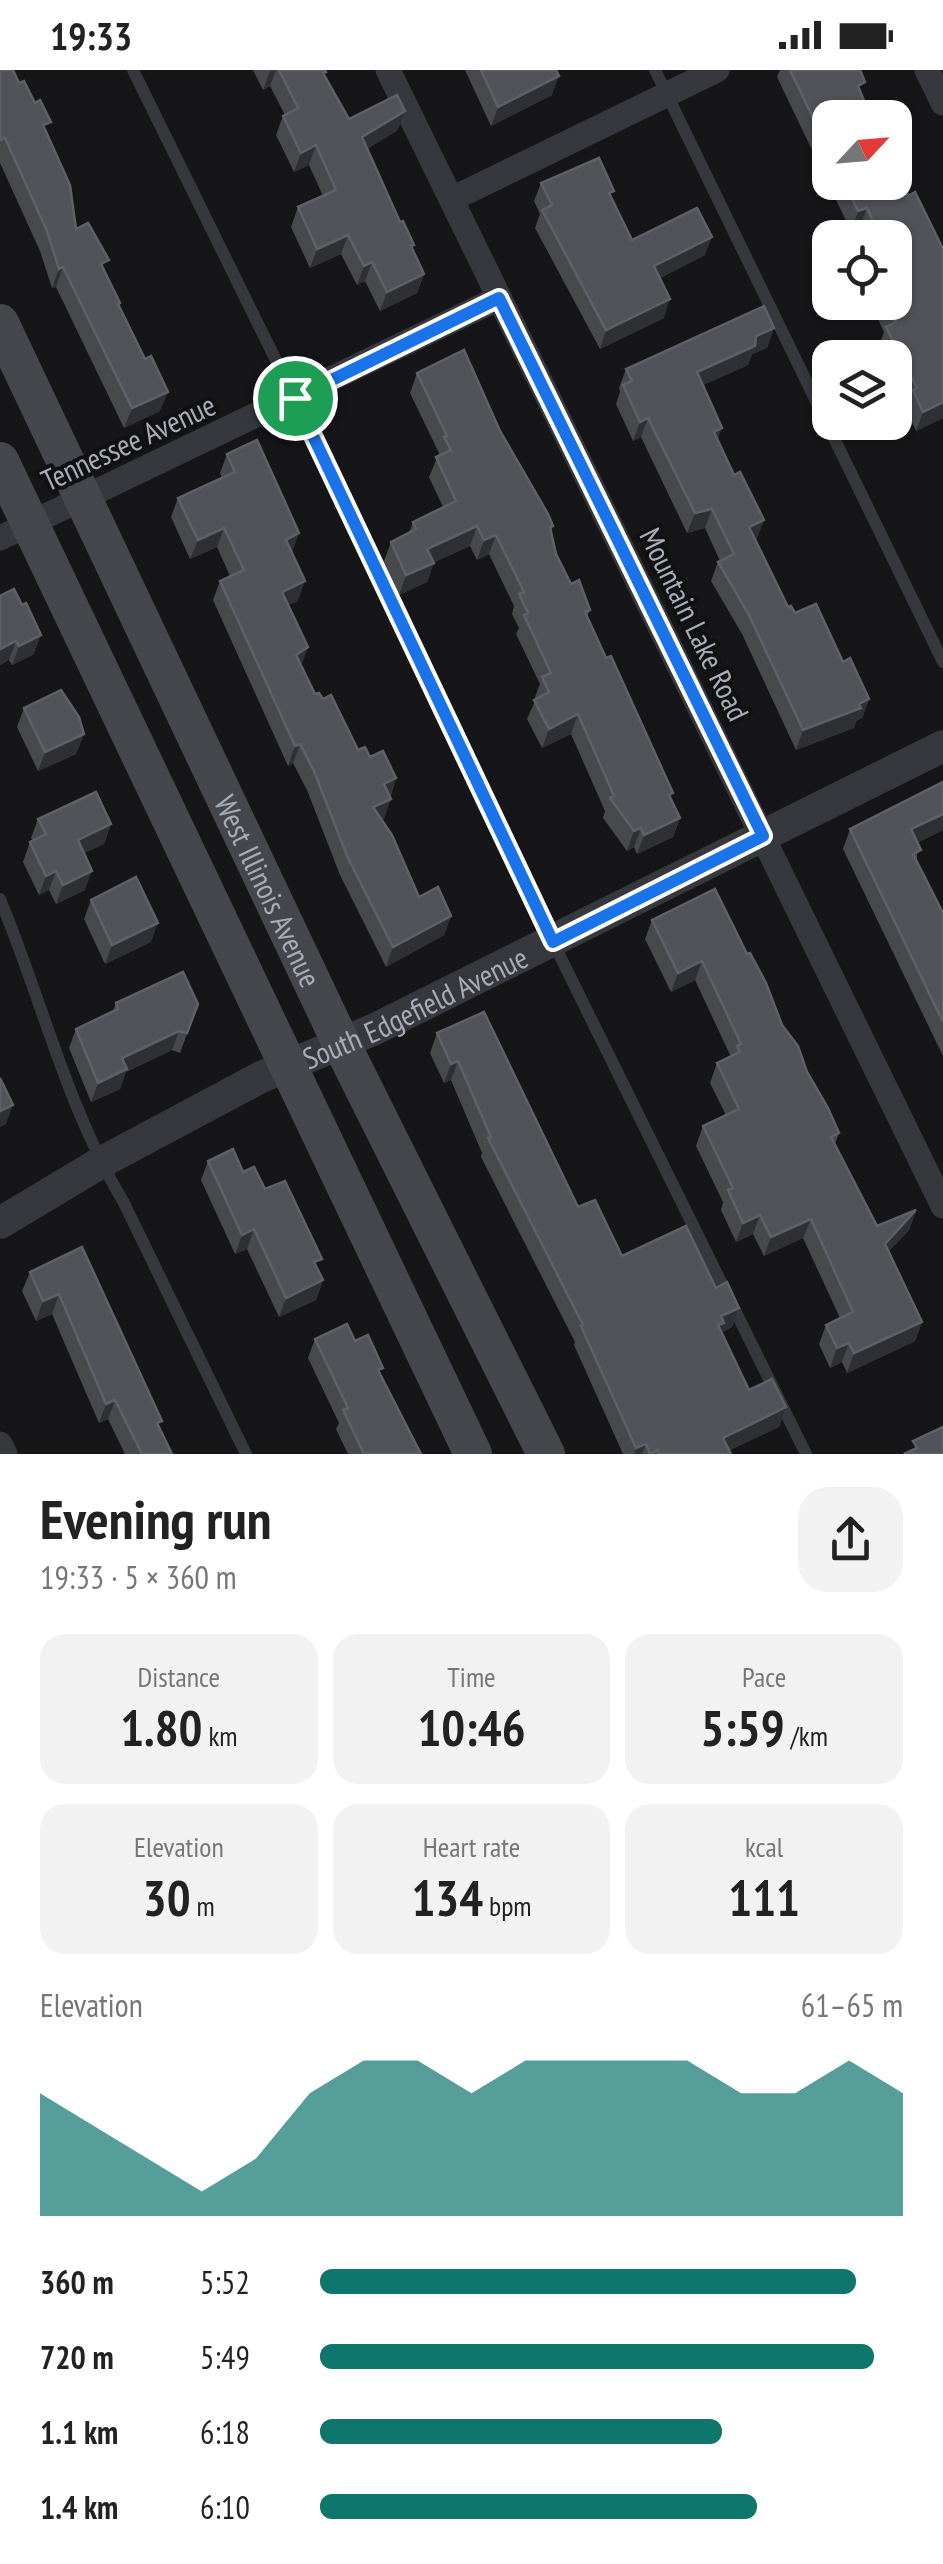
<!DOCTYPE html>
<html lang="en">
<head>
<meta charset="utf-8">
<style>
	body { margin:0; font-family:"PT Sans Narrow",sans-serif; background:#f2f2f2; color:#222; height:100vh; display:flex; flex-direction:column; font-size:38px; white-space:nowrap }
	* { box-sizing:border-box; margin:0 }
	p { font-size:32px; color:#767676 }
	.icon { flex:none; width:55px; height:55px; fill:none; stroke:currentColor; stroke-width:2; stroke-linecap:round; stroke-linejoin:round }
	.map { position:relative; height:1384px; overflow:hidden }
	.side { display:flex; flex-direction:column; background:#fff; flex:1 }
	.side>* { flex:none }
	.needle { width:65px; rotate:64deg }
	.fabs { position:absolute; left:812px; top:30px; display:grid; gap:20px }
	.fabs a { display:grid; place-items:center; width:100px; height:100px; border-radius:20px; background:#fff; box-shadow:0 2px 8px #0004; font-size:50px }
	.pin { position:absolute; display:grid; place-items:center; width:85px; height:85px; color:#fff; margin:-42px; border:5px solid #fff; border-radius:50%; box-shadow:0 2px 10px #0007 }
	.round { display:grid; place-items:center; flex:none; width:105px; height:105px; border-radius:30px; background:#f2f2f2 }
	.head { display:flex; align-items:center; justify-content:space-between; height:170px; padding:0 40px }
	h1 { font-size:55px; font-weight:800; line-height:75px }
	.metrics { display:grid; grid-template-columns:repeat(3,1fr); gap:15px; height:170px; padding:10px 40px }
	.metrics div { display:grid; align-content:center; border-radius:25px; background:#f2f2f2; text-align:center }
	.metrics b { font-size:50px; font-weight:800 }
	.metrics small { font-size:28px; font-weight:400 }
	.metrics p { font-size:28px }
	.chart { height:280px; padding:20px 40px }
	.chart p { display:flex; justify-content:space-between }
	.chart svg { width:100%; height:180px; margin-top:10px; fill:#0f766e; opacity:.7 }
	ul { padding:0 40px; list-style:none; font-size:32px }
	li { display:grid; grid-template-columns:160px 120px 1fr; align-items:center; height:75px }
	li i { height:25px; border-radius:12px; background:#0f766e }
	.status { display:flex; justify-content:space-between; align-items:center; height:70px; padding:0 50px; background:#fff; direction:ltr }
	.status svg { height:28px; fill:currentColor }
	.map>svg:first-child { display:block }
	.lines { fill:none; stroke-linecap:round; stroke-linejoin:round }
	.service { stroke:#37383d; stroke-width:12 }
	.minor { stroke:#37383d; stroke-width:25 }
	.tertiary { stroke:#37383d; stroke-width:32 }
	.secondary { stroke:#45474d; stroke-width:38 }
	.wall { fill:#47494d }
	.shaded-wall { fill:#2f3033 }
	.building { fill:#525359; stroke:#5f6168; stroke-width:2.5 }
	.route-casing { stroke:#fff; stroke-width:20 }
	.route { stroke:#1a73e8; stroke-width:12 }
	.labels { text-anchor:middle; dominant-baseline:central; stroke-width:8; stroke-linejoin:round; paint-order:stroke }
	.street-label { font-size:30px; fill:#a8adb8; stroke:#111113 }
</style>
</head>
<body>
<div class="status"><b>19:33</b><svg viewBox="0 0 49 12"><path d="M0 12V9h3v3zM5 12V6h3v6zM10 12V3h3v9zM15 12V0h3v12zM26 1h20v11H26zM47 4h2v5h-2z"/></svg></div>
<div class="map">
<svg width="943" height="1384" viewBox="0 0 943 1384">
	<rect width="100%" height="100%" fill="#161618"/>
	<g class="lines">
		<g class="service">
			<path d="M133,0l162,329 258,543 253,512"/>
			<path d="M655,0l288,592"/>
			<path d="M0,829c42,101 67,209 124,304l122,251"/>
		</g>
		<g class="minor">
			<path d="M388,0l555,1136"/>
			<path d="M927,0l16,33"/>
			<path d="M452,129l265,-129"/>
			<path d="M0,468l499,-240"/>
			<path d="M0,1374l5,10"/>
		</g>
		<path class="tertiary" id="s1" d="M0,1153l100,-60 161,-86 114,-48 568,-283"/>
		<g class="secondary">
			<path id="s2" d="M0,253l341,720 205,411"/>
			<path d="M0,391l473,993"/>
		</g>
	</g>
	<g class="wall">
		<path d="M0,0l19,13 28,49 29,97 29,42 15,32 -1,3 41,105 -36,17 -68,-141 -4,1 -12,-37 -40,-88z"/>
		<path d="M253,0h72v5l24,44 49,11 -31,19 33,73 14,23 -2,4 12,25 -7,19 -37,18 -15,-30 -8,4 -16,-31 -31,14 -19,-41 7,-20 25,-11 -14,-31 -15,7 -18,-37 7,-19 2,-1 -15,-29 -7,4z"/>
		<path d="M465,0h91l-4,25 -61,31z"/>
		<path d="M780,0h80l-30,48v64h65l13,14 35,53v169l-27,13 -10,-22 2,-6 -13,-26v-19h-10l-6,-12 5,-14 -14,-30h25v-64h-30l-5,-11 -9,4 -74,-154z"/>
		<path d="M541,113l70,14 21,43 73,15 -45,23 4,40 -64,31 -65,-121 5,-14 -6,-13z"/>
		<path d="M774,258l-7,20 -15,6 -4,11 -45,20 15,56 16,34 30,45 -9,20 33,67 55,55 26,37 -7,19 -6,3 -2,7 -58,22 -54,-116 -31,-53 7,-19 2,-1 -15,-33 -18,5 -46,-96 -8,4 -17,-37 4,-12 -1,-4 7,-19z"/>
		<path d="M417,303l83,58 53,95 -2,5 5,23 15,30 19,26 -3,7 93,201 -7,19 -36,17 -3,-7 -7,4 -24,-33 2,-7 -34,-77 -29,14 -15,-29 9,-20 -1,-2 5,-13 -24,-50 3,-6 -7,-14 2,-8 -25,-52 -12,6 -7,-14 -36,16 -7,20 -28,13 -15,-34 7,-19 18,-9 4,-11 30,-15 -14,-30 10,-24 -29,-60z"/>
		<path d="M227,384l65,99 6,48 -10,4 13,61 14,28 43,56 12,7 26,21 -12,41 -3,1 38,77 32,19 -7,19 -58,32 -46,-92 -33,-85 -14,-27 -5,3 -75,-166 7,-19 10,-5 -13,-29 -27,12 -19,-42 7,-19 44,-20 -2,-5z"/>
		<path d="M0,526l34,58 -22,11 -3,-5 -9,5z"/>
		<path d="M24,638l60,26 -8,20 -38,17 -21,-44z"/>
		<path d="M38,749l73,5 -7,20 -20,9 1,37 -29,14 -7,-14 -10,5 -16,-33 7,-20 3,-1 -2,-3z"/>
		<path d="M850,759l93,1 -26,13v18l26,52v143l-100,-207z"/>
		<path d="M91,830l60,42 -46,22 -21,-45z"/>
		<path d="M652,850l130,105 57,108 -4,11 42,82 39,-16 -7,20 -20,21 33,71 -7,19 -68,32 -5,-11 -12,6 -11,-24 7,-19 14,-7 -37,-80 -39,18 -11,-22 -17,8 -15,-32 2,-8 -27,-56 7,-20 23,-11 -16,-32 7,-20 14,-6 -36,-77 -24,12 -26,-53z"/>
		<path d="M116,933l82,1 -18,49 -8,-3 -46,22 -6,17 -29,13 -22,-54 7,-19 37,-18z"/>
		<path d="M437,963l141,174 44,49 94,32 23,20 -7,19 -10,5 27,58 37,17 -7,20 -49,23 1,4h-108l-49,-109 1,-3 -94,-185 1,-4 -31,-73 -7,3 -14,-30z"/>
		<path d="M208,1091l35,11 22,17 58,91 -7,20 -37,17 -32,-68 -12,5 -34,-74z"/>
		<path d="M82,1177l77,182 13,25h-47l-17,-35 -9,4 -47,-109 -16,7 -14,-30 8,-19z"/>
		<path d="M315,1269l40,2 25,34 41,79h-73l-12,-25 3,-6 -31,-65z"/>
	</g>
	<g class="shaded-wall">
		<path d="M276,0l-6,16 -7,4 7,-19z"/>
		<path d="M559,6l-7,19 -61,31 7,-19z"/>
		<path d="M405,41l-7,19 -43,26 7,-19z"/>
		<path d="M316,75l-7,20 -15,7 7,-19z"/>
		<path d="M867,138l-7,19 -9,4 7,-20z"/>
		<path d="M348,165l-7,19 -31,14 7,-19z"/>
		<path d="M712,167l-7,18 -58,29 7,-18z"/>
		<path d="M372,192l-7,19 -8,4 7,-19z"/>
		<path d="M63,197l-7,20 -4,1 7,-19z"/>
		<path d="M424,204l-7,19 -37,18 7,-19z"/>
		<path d="M670,229l-6,19 -64,31 6,-19z"/>
		<path d="M774,258l-7,20 -15,6 -4,11 -58,26 7,-19 59,-36z"/>
		<path d="M168,322l-8,19 -36,17 8,-20z"/>
		<path d="M943,332v16l-27,13 7,-19z"/>
		<path d="M648,348l-7,19 -8,4 7,-19z"/>
		<path d="M722,358l-7,19 -1,-15z"/>
		<path d="M712,439l-7,19 -18,5 8,-20z"/>
		<path d="M764,450l-7,19 -15,7 7,-19z"/>
		<path d="M477,456l-7,20 -50,23 7,-20z"/>
		<path d="M224,458l-7,19 -27,12 8,-19z"/>
		<path d="M299,463l-7,20 -6,-13z"/>
		<path d="M496,465l-7,19 -12,6 7,-20z"/>
		<path d="M434,493l-7,19 -28,13 7,-20z"/>
		<path d="M305,511l-7,20 -23,10 7,-19z"/>
		<path d="M41,565l-7,19 -22,11 7,-19z"/>
		<path d="M16,571l-7,19 -9,5v-16z"/>
		<path d="M308,577l-7,20 -5,-12z"/>
		<path d="M869,629l-7,19 -6,3 -2,7 -58,22 7,-20z"/>
		<path d="M578,644l-7,20 -29,14 7,-19z"/>
		<path d="M84,664l-8,20 -38,17 7,-19z"/>
		<path d="M300,674l-7,19 -5,3 7,-20z"/>
		<path d="M396,708l-7,20 -5,-14z"/>
		<path d="M391,729l-7,20 -18,7 7,-19z"/>
		<path d="M943,744v16l-39,19 7,-20z"/>
		<path d="M680,748l-7,19 -36,17 7,-19z"/>
		<path d="M111,754l-7,20 -33,15 7,-19z"/>
		<path d="M641,758l-7,19 -7,4 7,-20z"/>
		<path d="M56,801l-7,19 -10,5 7,-19z"/>
		<path d="M92,801l-7,19 -29,14 7,-19z"/>
		<path d="M451,846l-7,19 -58,32 7,-20z"/>
		<path d="M158,853l-7,19 -46,22 7,-19z"/>
		<path d="M702,891l-7,19 -24,12 7,-19z"/>
		<path d="M179,961l-7,19 -46,22 -6,17 -29,13 7,-19 24,-25z"/>
		<path d="M458,991l-7,19 -7,3 7,-19z"/>
		<path d="M13,1035l-7,19 -6,3v-16z"/>
		<path d="M916,1140l-7,20 -31,33 7,-19z"/>
		<path d="M760,1145l-7,19 -17,8 7,-19z"/>
		<path d="M811,1149l-8,19 -39,18 7,-19z"/>
		<path d="M254,1159l-7,20 -12,5 7,-19z"/>
		<path d="M323,1210l-7,20 -37,17 7,-19z"/>
		<path d="M59,1224l-7,20 -16,7 7,-20z"/>
		<path d="M739,1238l-7,19 -12,6 -3,9 4,-26z"/>
		<path d="M922,1252l-7,19 -68,32 7,-20z"/>
		<path d="M849,1273l-7,19 -12,6 7,-20z"/>
		<path d="M115,1330l-7,19 -9,4 7,-19z"/>
		<path d="M786,1337l-7,20 -57,27 1,-16z"/>
		<path d="M646,1374l-4,10h-8l2,-6z"/>
	</g>
	<g class="building">
		<path d="M0,0h13l6,13 5,-2 11,22 5,-3 11,22 -8,3 27,60 6,44 12,-6 21,37 -8,4 19,39 -2,1 27,55 6,-3 17,36 -36,16 -69,-141 -4,2 -12,-38 -42,-93 -4,2 -1,-1z"/>
		<path d="M279,0h46l1,2 -3,1 26,46 48,-24 8,16 -43,26 38,85 3,-1 11,24 -3,1 13,28 -37,18 -15,-30 -8,4 -16,-31 -31,14 -19,-42 38,-17 -20,-45 -15,8 -18,-37 15,-8z"/>
		<path d="M481,0h75l3,6 -61,31z"/>
		<path d="M790,0h70l5,12 -7,4 13,32h-41v35z"/>
		<path d="M895,84l13,42 7,-4 28,57v153l-20,10 -10,-22 4,-2 -31,-61 10,-5 -10,-20h9v-64h-14l-14,-30 -9,3 -14,-29h51z"/>
		<path d="M599,88l15,33 -5,2 23,47 65,-32 15,29 -58,29 16,33 -64,31 -64,-120 10,-5 -11,-22z"/>
		<path d="M764,236l10,22 -18,8 -1,10 -58,26 25,56 -8,4 20,43 6,-3 24,48 -15,7 39,80 3,-1 4,7 21,-9 27,58 7,-4 19,41 -10,5 2,4 -58,22 -54,-115 -31,-53 16,-8 -22,-45 -17,4 -47,-95 -8,4 -17,-37 9,-4 -6,-12z"/>
		<path d="M464,280l36,81 48,83 5,12 -3,1 6,27 15,30 8,-4 11,30 -5,2 21,46 5,-2 62,137 -4,2 11,23 -36,17 -3,-7 -7,3 -24,-33 4,-2 -36,-82 -29,15 -15,-29 15,-8 -7,-15 9,-4 -27,-58 4,-2 -9,-19 5,-2 -28,-57 -12,5 -7,-14 -50,23 7,14 -28,12 -15,-33 25,-13 -3,-7 43,-21 -20,-44 15,-7 -7,-13 3,-1 -30,-63z"/>
		<path d="M257,370l42,93 -13,7 19,41 -23,11 26,55 -12,8 19,39 4,-1 4,6 8,-4 27,55 7,-3 5,10 13,-6 13,27 -12,6 7,15 -18,8 19,28 27,62 19,-10 13,29 -58,31 -46,-91 -33,-85 -14,-27 -5,2 -75,-165 24,-11 -20,-42 -26,12 -20,-42 57,-26 -8,-18z"/>
		<path d="M14,519l8,16 4,-2 15,32 -22,11 -3,-5 -16,8v-53z"/>
		<path d="M61,620l18,27 5,17 -39,18 -21,-44z"/>
		<path d="M943,712v32l-32,15 10,21 -8,4 30,59v109l-93,-193z"/>
		<path d="M96,722l15,32 -33,16 14,31 -29,14 -7,-14 -10,5 -16,-34 16,-8 -8,-15z"/>
		<path d="M136,807l22,46 -46,22 -21,-45z"/>
		<path d="M715,819l32,65 3,-1 16,30 16,42 16,21 9,26 21,36 11,25 -8,4 46,89 39,-16 -31,34 37,78 -68,31 -5,-10 -12,5 -11,-23 27,-13 -42,-93 -40,18 -11,-22 -17,8 -15,-33 5,-2 -30,-62 36,-17 -22,-46 23,-11 -3,-6 4,-2 -39,-83 -24,12 -26,-53z"/>
		<path d="M183,902l15,32 -11,29 -8,-2 -57,27 5,11 -29,14 -22,-54 42,-20 -2,-6z"/>
		<path d="M484,942l94,195 17,-7 27,56 64,-30 30,62 11,-6 12,26 -18,8 3,7 -6,2 31,65 23,-11 14,28 -63,31 8,16h-72l-1,-4 -8,4 -4,-10 -10,4 -55,-122 2,-1 -95,-187 3,-1 -33,-76 -7,3 -14,-31z"/>
		<path d="M0,1008l13,27 -13,6z"/>
		<path d="M233,1079l10,23 11,-5 11,22 20,-8 37,78 -8,3 9,18 -37,18 -32,-69 -12,6 -34,-74z"/>
		<path d="M82,1177l80,174 -5,2 15,31h-30l-27,-54 -9,4 -47,-110 -16,7 -13,-29z"/>
		<path d="M347,1254l8,17 13,-6 15,33 -5,2 43,84h-57l-21,-44 5,-2 -33,-69z"/>
		<path d="M943,1357v27h-39l13,-6 -4,-7z"/>
	</g>
	<g class="lines">
		<defs>
			<path id="route" d="M499,228l264,538 -210,106 -258,-544z"/>
		</defs>
		<use href="#route" class="route-casing"/>
		<use href="#route" class="route"/>
	</g>
	<g class="labels">
		<g class="street-label">
			<text transform="translate(128 372) rotate(-25)">Tennessee Avenue</text>
			<text transform="translate(695 554) rotate(64)">Mountain Lake Road</text>
			<text stroke="none"><textPath href="#s2" startOffset="628">West Illinois Avenue</textPath></text>
			<text stroke="none"><textPath href="#s1" startOffset="468">South Edgefield Avenue</textPath></text>
		</g>
	</g>
</svg>
<div class="fabs">
<a><svg class="needle" viewBox="-14 -14 28 28"><path d="M0-13l5 13h-10z" fill="#e53935"/><path d="M0 13l5-13h-10z" fill="#767676"/></svg></a>
<a><svg class="icon" aria-label="locate" viewBox="0 0 24 24"><circle cx="12" cy="12" r="6"/><path d="M12 2v4M12 18v4M2 12h4M18 12h4"/></svg></a>
<a><svg class="icon" aria-label="layers" viewBox="0 0 24 24"><path d="M12 4l9 5-9 5-9-5zM3 14l9 5 9-5"/></svg></a>
</div>
<div class="pin" style="left:295px;top:328px;background:#1e9e55"><svg class="icon" aria-label="arrive" viewBox="0 0 24 24"><path d="M6 21V4h12l-3 4 3 4H6"/></svg></div>
</div>
<section class="side">
<div class="head"><div><h1>Evening run</h1><p>19:33 · 5 × 360 m</p></div><a class="round"><svg class="icon" aria-label="share" viewBox="0 0 24 24"><path d="M12 15V3M7 8l5-5 5 5M5 13v7h14v-7"/></svg></a></div>
<div class="metrics">
<div><p>Distance</p><b>1.80<small> km</small></b></div>
<div><p>Time</p><b>10:46</b></div>
<div><p>Pace</p><b>5:59<small> /km</small></b></div>
</div>
<div class="metrics">
<div><p>Elevation</p><b>30<small> m</small></b></div>
<div><p>Heart rate</p><b>134<small> bpm</small></b></div>
<div><p>kcal</p><b>111</b></div>
</div>
<div class="chart"><p><span>Elevation</span>61–65 m</p>
<svg viewBox="0 0 160 44" preserveAspectRatio="none"><path d="M0 44V14L10 22L20 30L30 38L40 30L50 14L60 6L70 6L80 14L90 6L100 6L110 6L120 6L130 14L140 14L150 6L160 14V44z"/></svg>
</div>
<ul>
<li><b>360 m</b>5:52<i style="width:92%"></i></li>
<li><b>720 m</b>5:49<i style="width:95%"></i></li>
<li><b>1.1 km</b>6:18<i style="width:69%"></i></li>
<li><b>1.4 km</b>6:10<i style="width:75%"></i></li>
</ul>
</section>
</body>
</html>
